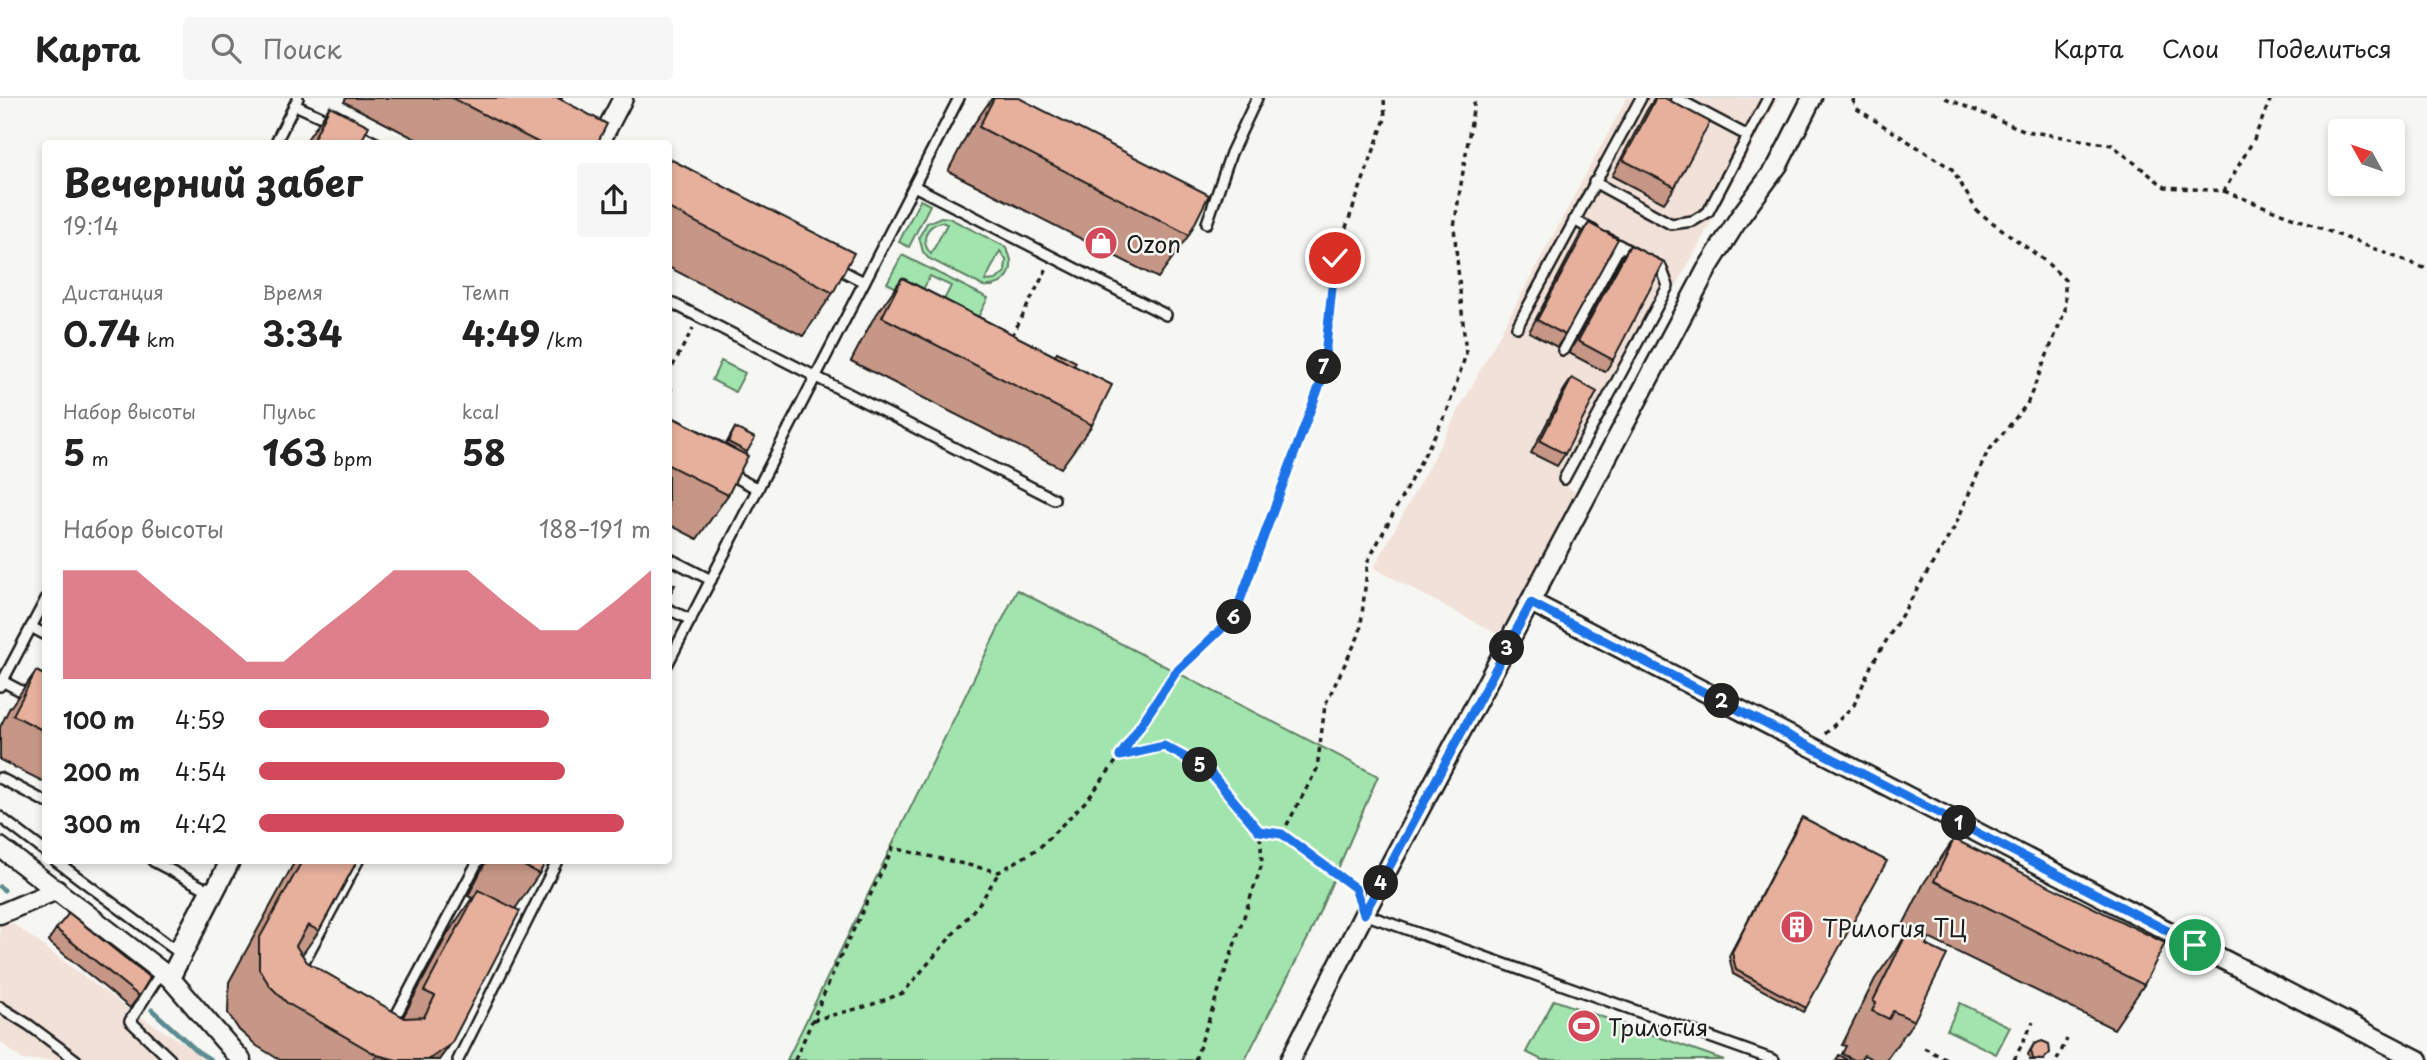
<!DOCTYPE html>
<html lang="ru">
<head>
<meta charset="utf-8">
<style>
	body { margin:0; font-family:"Playpen Sans",sans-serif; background:#f6f6f6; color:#222; height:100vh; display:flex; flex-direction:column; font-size:26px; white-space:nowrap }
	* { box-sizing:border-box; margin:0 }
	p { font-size:23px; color:#767676 }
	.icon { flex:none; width:38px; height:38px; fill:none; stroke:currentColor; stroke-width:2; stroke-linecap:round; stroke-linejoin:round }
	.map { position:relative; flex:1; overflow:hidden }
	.side { position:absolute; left:42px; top:42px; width:630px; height:724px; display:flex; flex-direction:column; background:#fff; border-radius:7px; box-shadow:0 4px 10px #0003 }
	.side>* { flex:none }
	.needle { width:46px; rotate:310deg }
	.fabs { position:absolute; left:2328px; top:21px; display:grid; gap:14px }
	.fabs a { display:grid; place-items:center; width:77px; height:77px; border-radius:7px; background:#fff; box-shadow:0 4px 10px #0003; font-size:35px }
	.pin { position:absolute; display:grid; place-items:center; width:60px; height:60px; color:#fff; margin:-30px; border:4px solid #fff; border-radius:50%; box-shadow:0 2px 7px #0007 }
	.km { position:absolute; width:35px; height:35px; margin:-18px; border-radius:50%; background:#222; color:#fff; font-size:19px; line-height:35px; text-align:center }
	.round { display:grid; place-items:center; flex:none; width:74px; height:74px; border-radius:7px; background:#f6f6f6 }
	.overview { display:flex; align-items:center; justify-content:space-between; height:119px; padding:0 21px }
	h1 { font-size:38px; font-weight:700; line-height:52px }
	.figures { display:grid; grid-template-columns:repeat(3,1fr); gap:10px; height:119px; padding:7px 21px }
	.figures div { display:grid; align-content:center }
	.figures b { font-size:35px; font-weight:700 }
	.figures small { font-size:19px; font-weight:400 }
	.figures p { font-size:19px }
	.chart { height:196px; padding:14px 21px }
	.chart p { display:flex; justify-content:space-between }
	.chart svg { width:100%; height:126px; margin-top:7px; fill:#d1495b; opacity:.7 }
	ul { padding:0 21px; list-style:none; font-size:23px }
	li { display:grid; grid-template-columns:112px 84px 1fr; align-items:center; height:52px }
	li i { height:18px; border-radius:9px; background:#d1495b }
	header { display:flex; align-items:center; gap:42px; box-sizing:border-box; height:98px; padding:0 35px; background:#fff; border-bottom:2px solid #e0e0e0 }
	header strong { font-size:33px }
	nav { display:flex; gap:38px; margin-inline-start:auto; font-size:24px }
	.search { width:490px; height:63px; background:#f6f6f6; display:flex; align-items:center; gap:18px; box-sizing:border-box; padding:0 24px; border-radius:7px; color:#767676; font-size:26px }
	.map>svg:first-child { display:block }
	.built { fill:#f1e1d8 }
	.green { fill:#a2e4ae; stroke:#5f8065; stroke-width:2; fill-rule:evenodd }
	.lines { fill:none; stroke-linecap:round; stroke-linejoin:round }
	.stream { stroke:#5c8c93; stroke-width:5 }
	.service-casing { stroke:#1c1c1c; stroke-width:14 }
	.minor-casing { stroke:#1c1c1c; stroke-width:23 }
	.path { stroke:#1c1c1c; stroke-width:3.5; stroke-dasharray:5 5; stroke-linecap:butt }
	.service { stroke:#f6f6f2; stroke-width:9 }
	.minor { stroke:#f6f6f2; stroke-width:18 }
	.wall { fill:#c69786; stroke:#1c1c1c; stroke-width:2 }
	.shaded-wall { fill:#a17b6d; stroke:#1c1c1c; stroke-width:2 }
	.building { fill:#e6b09c; stroke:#1c1c1c; stroke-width:2 }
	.route-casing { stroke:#fff; stroke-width:14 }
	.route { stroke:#1a73e8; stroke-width:9 }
	.labels { text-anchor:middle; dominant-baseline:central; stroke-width:5; stroke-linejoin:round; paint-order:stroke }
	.poi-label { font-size:23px; fill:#1c1c1c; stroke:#f6f6f2; text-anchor:start }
</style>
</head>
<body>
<header>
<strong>Карта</strong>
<div class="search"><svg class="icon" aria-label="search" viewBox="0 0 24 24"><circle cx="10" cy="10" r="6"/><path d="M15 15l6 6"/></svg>Поиск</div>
<nav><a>Карта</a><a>Слои</a><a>Поделиться</a></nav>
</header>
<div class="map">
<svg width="2427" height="962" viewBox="0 0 2427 962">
	<rect width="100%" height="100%" fill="#f6f6f2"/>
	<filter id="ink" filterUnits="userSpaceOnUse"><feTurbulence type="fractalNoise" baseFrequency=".0143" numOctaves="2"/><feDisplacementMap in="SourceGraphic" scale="14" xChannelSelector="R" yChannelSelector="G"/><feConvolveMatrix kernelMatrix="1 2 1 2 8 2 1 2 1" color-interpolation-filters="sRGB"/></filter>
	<g filter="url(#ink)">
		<g class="built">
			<path d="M1627,0h151l-210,389 8,6 -77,142 -125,-67z"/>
			<path d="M0,816l128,95 83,51h-189l-22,-19z"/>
		</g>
		<g class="green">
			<path d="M920,102l10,5 -21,42 -10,-5z"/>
			<path d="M941,119l8,1 55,28c16,19 4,43 -21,40l-55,-28 -5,-6 -4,-15 8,-14zM941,124l6,2 -16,30c-11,-13 -6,-28 10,-32zM1000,153l6,9 -1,12 -9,8 -11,1z"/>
			<path d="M902,157l86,43 -15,29 -34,-17 12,-24 -21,-10 -12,23 -31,-16z"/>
			<path d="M721,263l24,12 -10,19 -23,-12z"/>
			<path d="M1017,492l361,186 -69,160 -64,124h-458z"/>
			<path d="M1554,902l170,60h-182l-16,-8z"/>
			<path d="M1960,905l50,24 -14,27 -49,-24z"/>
		</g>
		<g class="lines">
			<g class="stream">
				<path d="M0,789l4,3"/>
				<path d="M152,912l45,41 14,9"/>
			</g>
			<defs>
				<g id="service">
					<path d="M1676,0l72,38"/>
					<path d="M295,7l37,17"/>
					<path d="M354,34l24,12"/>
					<path d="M275,46l23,-46"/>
					<path d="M1594,84l77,42 22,-3 15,-9 60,-114"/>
					<path d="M914,88l252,129"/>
					<path d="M1574,122l20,11"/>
					<path d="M1207,125l24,-70 26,-55"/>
					<path d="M1606,140l31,17"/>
					<path d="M835,169l29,15"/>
					<path d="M668,203l386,198"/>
					<path d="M1517,229l124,-229"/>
					<path d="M1563,252l57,-104"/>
					<path d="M726,374l32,17"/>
					<path d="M1564,381l104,-193 -7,-19 -8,-4"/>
					<path d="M668,460l43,22"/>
					<path d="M668,511l23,11"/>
					<path d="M31,529l15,8"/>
					<path d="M668,565l291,-565"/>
					<path d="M2,583l44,23"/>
					<path d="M0,588l46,-87"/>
					<path d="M0,680l46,24"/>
					<path d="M0,719l46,35"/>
					<path d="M56,763l118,88 33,-62"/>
					<path d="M153,763l53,28"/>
					<path d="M1364,816l410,146"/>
					<path d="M301,869l57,-106"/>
					<path d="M162,873l-32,50 40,38"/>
					<path d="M0,909l29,18 47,35"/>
					<path d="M392,925l86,-162"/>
					<path d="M458,962l99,-199"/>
				</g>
				<g id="minor">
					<path d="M599,46l24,-46"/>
					<path d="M1531,504l887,458"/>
					<path d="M0,749l170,131 71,82"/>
					<path d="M0,816l57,-24"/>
					<path d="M170,880l60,-117"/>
					<path d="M1290,962l74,-146 343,-645 32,-51 39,-53 34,-67"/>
				</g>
			</defs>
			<use href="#service" class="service-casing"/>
			<use href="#minor" class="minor-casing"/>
			<g class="path">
				<path d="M1945,0l81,33 86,14 53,42 59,4 30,-52 17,-41"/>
				<path d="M2224,93l203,78"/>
				<path d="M1012,238l35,-68"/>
				<path d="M668,277l25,-47"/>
				<path d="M668,290l6,3"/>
				<path d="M1825,636l29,-29 17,-39 83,-138 33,-75 40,-49 38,-93v-31l-20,-19 -68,-50 -25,-42 -95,-60 -5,-11"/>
				<path d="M1120,658l44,-10 43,23 53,62 22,3 73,54 2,4"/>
				<path d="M1282,736l35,-65 8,-64 35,-72 8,-72 79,-149 19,-58 -12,-127 21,-129"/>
				<path d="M813,922l55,-14 35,-13 79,-93 17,-28"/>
				<path d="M1924,950l24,12"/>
				<path d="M795,962l43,-98 55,-114 106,24 40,-24 49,-49 32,-43 56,-84 58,-55 89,-241 12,-118 50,-139 -1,-21"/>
				<path d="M1195,962l67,-196 -2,-32"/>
				<path d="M2014,962l19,-38"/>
				<path d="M2057,962l10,-21"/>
			</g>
			<use href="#service" class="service"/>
			<use href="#minor" class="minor"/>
		</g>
		<g class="wall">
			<path d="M346,0h215l-1,1 37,45h-172l-81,-42z"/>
			<path d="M992,0h27l170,137 -31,43 -210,-107 21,-40z"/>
			<path d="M1655,0l20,89 -11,16 -52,-27 35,-66z"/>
			<path d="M330,8l30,38h-56z"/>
			<path d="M668,60l165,135 -30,43 -135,-69z"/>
			<path d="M1589,125l-24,112 -8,12 -28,-15 51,-97z"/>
			<path d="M1630,147l-17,115 -8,12 -36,-19 53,-96z"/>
			<path d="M902,180l153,78 2,-4 17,14 18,59 -31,43 -210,-107 21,-40z"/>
			<path d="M1572,280l-7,76 -8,12 -26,-13 33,-63z"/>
			<path d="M668,317l58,29 9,-16 12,24 -19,43 -31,44 -29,-15z"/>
			<path d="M36,573l10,5v107l-46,-23v-33l9,-18z"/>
			<path d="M1802,719l4,191 -3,4 -70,-38 -4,-18z"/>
			<path d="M1954,741l190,146 -30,44 -185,-91 -3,7 -12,76 -28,39h-12l-10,-5 -4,5h-6l-12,-6 4,-8 -4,-1 33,-66 31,-44 2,1 5,-7 7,4 -17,-8 21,-42z"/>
			<path d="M295,763h62l-38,70 -17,24 5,7 96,55 45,-84 24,-35 -4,-2 18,-35h60l-7,13 -24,35 -76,151h-159l-23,-14 -18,-16 -11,-17 1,-31z"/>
			<path d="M56,831l83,67 -9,12 -82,-67z"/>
			<path d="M2034,946l10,16h-14l-2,-6z"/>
		</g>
		<g class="shaded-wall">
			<path d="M451,946l-12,16h-11z"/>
			<path d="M377,957l20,5h-23z"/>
		</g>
		<g class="building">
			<path d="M452,0h106l49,26 -10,20h-56z"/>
			<path d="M994,0h25l190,97 -20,40 -210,-108z"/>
			<path d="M1656,0h9l45,24 -35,65 -52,-27z"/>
			<path d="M330,8l39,20 -9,18h-49z"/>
			<path d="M668,60l186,95 -21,40 -165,-85z"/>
			<path d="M1589,125l29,16 -53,96 -28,-15z"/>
			<path d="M1630,147l34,17 -51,98 -35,-19z"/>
			<path d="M902,180l210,107 -20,40 -210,-108z"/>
			<path d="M1057,254l19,10 -2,4 -19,-10z"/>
			<path d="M1572,280l25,14 -32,62 -25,-13z"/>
			<path d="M668,317l80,41 -20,39 -60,-30z"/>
			<path d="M735,330l20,10 -8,14 -19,-10z"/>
			<path d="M668,484l7,3 -7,13z"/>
			<path d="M36,573l10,5v56l-33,-17z"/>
			<path d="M1802,719l85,44 -81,147 -70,-38 -4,-18z"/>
			<path d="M1954,741l211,104 -21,42 -210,-104z"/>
			<path d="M302,763h55l-38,70 -11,-6 -12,21 11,16 98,56 19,-1 11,-21 -11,-5 54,-101 42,21 -69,133 -23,16h-31l-20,-5 -90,-52 -17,-17 -11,-17v-30z"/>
			<path d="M515,763h31l-7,13z"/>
			<path d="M69,815l81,65 -11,18 -83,-67z"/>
			<path d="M1913,831l16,9 -3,7 21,10 -33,66 -21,-10 -4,8 -17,-8 4,-8 -3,-2 33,-66 3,2z"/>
			<path d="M2042,943l7,3 1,9 -7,7 -10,-1 -2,-9 3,-6z"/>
			<path d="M1839,957l9,5h-12z"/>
		</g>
	</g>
	<g class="lines" filter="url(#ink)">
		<defs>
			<path id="route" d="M1335,160l-12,118 -89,241 -58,55 -56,84 44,-10 43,23 52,62 23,3 73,54 9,26 167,-311 664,342"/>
		</defs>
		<use href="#route" class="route-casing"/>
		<use href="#route" class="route"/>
	</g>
	<defs>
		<symbol id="shop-disc" viewBox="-11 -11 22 22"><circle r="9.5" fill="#d1495b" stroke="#f6f6f2"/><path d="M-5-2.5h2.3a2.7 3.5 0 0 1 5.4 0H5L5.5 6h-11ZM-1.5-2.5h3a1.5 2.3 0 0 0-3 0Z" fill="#fff"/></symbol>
		<symbol id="building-disc" viewBox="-11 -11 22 22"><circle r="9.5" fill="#d1495b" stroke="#f6f6f2"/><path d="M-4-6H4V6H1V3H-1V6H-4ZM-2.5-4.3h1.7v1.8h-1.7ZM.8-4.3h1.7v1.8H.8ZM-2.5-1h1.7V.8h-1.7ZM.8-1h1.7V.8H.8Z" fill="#fff"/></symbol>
		<symbol id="stadium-disc" viewBox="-11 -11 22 22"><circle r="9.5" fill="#d1495b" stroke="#f6f6f2"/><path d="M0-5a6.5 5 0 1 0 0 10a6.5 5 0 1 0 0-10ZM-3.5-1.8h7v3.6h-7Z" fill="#fff"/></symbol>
	</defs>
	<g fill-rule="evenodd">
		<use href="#shop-disc" x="1082" y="126" width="38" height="38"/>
		<use href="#building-disc" x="1778" y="810" width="38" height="38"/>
		<use href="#stadium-disc" x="1565" y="909" width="38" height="38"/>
	</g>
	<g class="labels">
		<g class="poi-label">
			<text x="1126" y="145">Ozon</text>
			<text x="1822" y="829">ТРилогия ТЦ</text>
			<text x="1608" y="928">Трилогия</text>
		</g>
	</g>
</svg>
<div class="fabs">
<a><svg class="needle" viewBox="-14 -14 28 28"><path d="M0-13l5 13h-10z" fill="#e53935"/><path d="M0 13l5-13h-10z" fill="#767676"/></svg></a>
</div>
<div class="pin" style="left:2195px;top:847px;background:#1e9e55"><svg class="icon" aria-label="arrive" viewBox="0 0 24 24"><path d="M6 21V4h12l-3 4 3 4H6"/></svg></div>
<div class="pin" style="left:1335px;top:160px;background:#d93025"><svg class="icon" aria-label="check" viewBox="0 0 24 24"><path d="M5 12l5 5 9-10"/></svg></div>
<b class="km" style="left:1959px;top:725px">1</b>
<b class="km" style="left:1722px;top:603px">2</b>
<b class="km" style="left:1507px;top:550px">3</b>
<b class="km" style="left:1381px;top:785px">4</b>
<b class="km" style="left:1200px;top:667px">5</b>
<b class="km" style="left:1234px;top:519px">6</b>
<b class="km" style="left:1324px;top:269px">7</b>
<section class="side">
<div class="overview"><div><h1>Вечерний забег</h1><p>19:14</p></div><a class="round"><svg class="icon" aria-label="share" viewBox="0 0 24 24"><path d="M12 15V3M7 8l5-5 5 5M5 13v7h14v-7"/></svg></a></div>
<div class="figures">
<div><p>Дистанция</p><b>0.74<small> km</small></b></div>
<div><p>Время</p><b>3:34</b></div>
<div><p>Темп</p><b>4:49<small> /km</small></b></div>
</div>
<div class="figures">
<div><p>Набор высоты</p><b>5<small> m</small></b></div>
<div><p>Пульс</p><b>163<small> bpm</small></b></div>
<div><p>kcal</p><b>58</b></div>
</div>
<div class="chart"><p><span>Набор высоты</span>188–191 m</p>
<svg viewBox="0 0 160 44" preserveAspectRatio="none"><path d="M0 44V6L10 6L20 6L30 17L40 27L50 38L60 38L70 27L80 17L90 6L100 6L110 6L120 17L130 27L140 27L150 17L160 6V44z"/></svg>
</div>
<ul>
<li><b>100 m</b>4:59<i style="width:74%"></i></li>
<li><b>200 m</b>4:54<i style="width:78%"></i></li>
<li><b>300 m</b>4:42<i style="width:93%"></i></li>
</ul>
</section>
</div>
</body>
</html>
